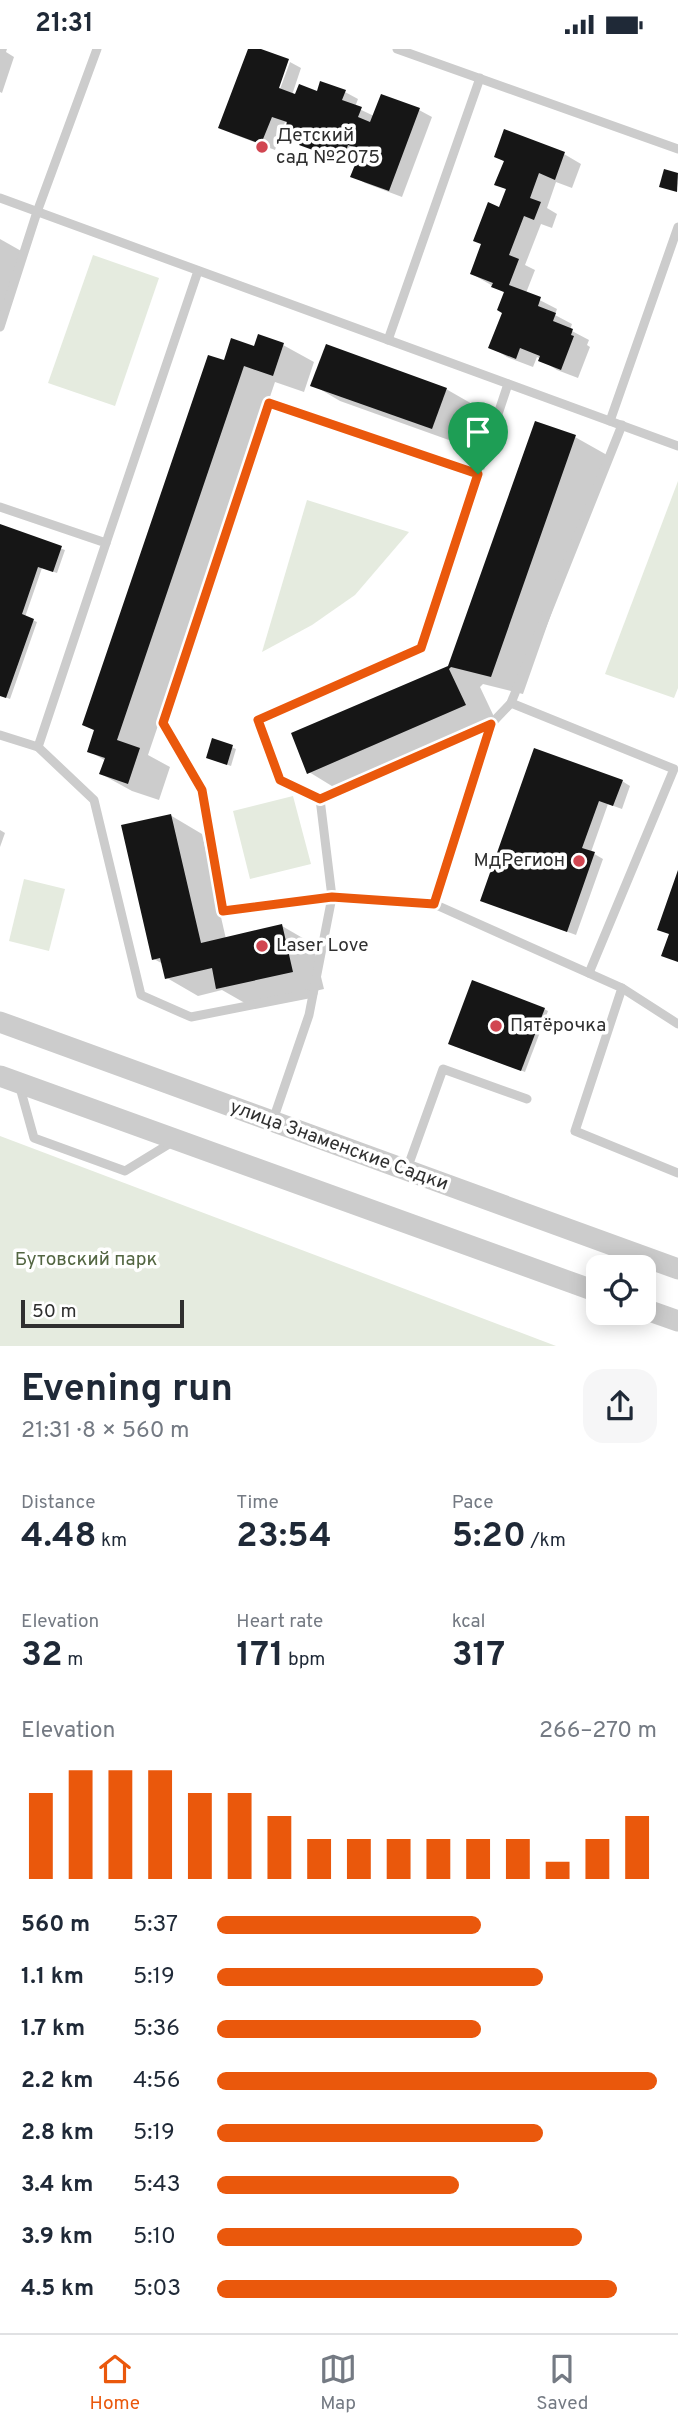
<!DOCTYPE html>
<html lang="en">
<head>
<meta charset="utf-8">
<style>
	body { margin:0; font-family:Overpass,sans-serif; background:#f6f6f7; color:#1f2937; height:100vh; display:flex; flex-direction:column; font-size:26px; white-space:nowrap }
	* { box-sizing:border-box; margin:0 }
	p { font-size:23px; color:#747a83 }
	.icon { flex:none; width:38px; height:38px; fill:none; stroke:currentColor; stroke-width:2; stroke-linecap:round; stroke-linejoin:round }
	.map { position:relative; height:1297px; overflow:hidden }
	.panel { display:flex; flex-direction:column; background:#fff; flex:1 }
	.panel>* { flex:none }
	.tools { position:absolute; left:586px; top:1206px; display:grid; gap:14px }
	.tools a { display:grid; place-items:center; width:70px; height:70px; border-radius:14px; background:#fff; box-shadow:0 4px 18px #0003; font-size:35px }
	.scale { position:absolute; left:21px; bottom:18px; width:163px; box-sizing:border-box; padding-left:7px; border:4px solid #2f2f2f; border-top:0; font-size:19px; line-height:24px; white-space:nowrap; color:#2f2f2f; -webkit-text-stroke:5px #fff; paint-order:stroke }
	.pin { position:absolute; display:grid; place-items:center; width:60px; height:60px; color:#fff; margin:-72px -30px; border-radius:50% 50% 50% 0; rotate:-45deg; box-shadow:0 0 7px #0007 }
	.pin .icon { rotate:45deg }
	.round { display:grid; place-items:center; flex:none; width:74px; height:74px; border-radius:21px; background:#f6f6f7 }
	.overview { display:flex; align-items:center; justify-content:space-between; height:119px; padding:0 21px }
	h1 { font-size:38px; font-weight:700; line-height:52px }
	.metrics { display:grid; grid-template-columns:repeat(3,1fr); gap:10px; height:119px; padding:7px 21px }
	.metrics div { display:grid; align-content:center }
	.metrics b { font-size:35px; font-weight:700 }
	.metrics small { font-size:19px; font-weight:400 }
	.metrics p { font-size:19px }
	.chart { height:196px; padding:14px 21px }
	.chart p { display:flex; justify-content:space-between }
	.chart svg { width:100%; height:126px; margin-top:7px; stroke:#ea580c; stroke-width:6 }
	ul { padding:0 21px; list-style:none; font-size:23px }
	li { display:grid; grid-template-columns:112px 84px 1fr; align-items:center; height:52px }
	li i { height:18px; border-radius:9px; background:#ea580c }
	.status { display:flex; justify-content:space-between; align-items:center; height:49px; padding:0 35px; background:#fff; direction:ltr }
	.status svg { height:19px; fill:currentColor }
	.tabs { display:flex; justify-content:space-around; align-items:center; height:98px; border-top:2px solid #e0e1e3; background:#fff; font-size:19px; color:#747a83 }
	.tabs a { display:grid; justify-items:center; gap:4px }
	.tabs .selected { color:#ea580c }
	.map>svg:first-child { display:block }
	.green { fill:#e5ebdf }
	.shadow { fill:#0003 }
	.building { fill:#161616 }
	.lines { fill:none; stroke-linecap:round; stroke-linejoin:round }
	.service { stroke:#ccc; stroke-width:9 }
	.tertiary { stroke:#ccc; stroke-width:21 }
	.route-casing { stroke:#fff; stroke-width:14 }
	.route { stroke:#ea580c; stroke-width:9 }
	.poi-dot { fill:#d14651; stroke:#fff; stroke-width:2.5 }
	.labels { text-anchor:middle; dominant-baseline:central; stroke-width:7; stroke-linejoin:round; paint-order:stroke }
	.poi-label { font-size:19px; fill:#2f2f2f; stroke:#fff; text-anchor:start }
	.street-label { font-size:19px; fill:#2f2f2f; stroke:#fff }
	.park-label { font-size:19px; fill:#536642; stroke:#fff }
</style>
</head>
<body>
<div class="status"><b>21:31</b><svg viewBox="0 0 49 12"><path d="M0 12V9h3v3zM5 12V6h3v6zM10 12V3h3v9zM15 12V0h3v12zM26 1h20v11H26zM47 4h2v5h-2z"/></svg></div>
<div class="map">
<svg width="678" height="1297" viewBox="0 0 678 1297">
	<rect width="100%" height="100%" fill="#fff"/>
	<g class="green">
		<path d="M93,206l66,23 -44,128 -67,-23z"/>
		<path d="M678,432v207l-4,10 -69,-24z"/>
		<path d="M307,451l102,32 -54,63 -43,30 -50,27z"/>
		<path d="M293,747l18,68 -61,15 -17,-68z"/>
		<path d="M24,830l41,10 -16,62 -40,-10z"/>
		<path d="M0,1087l556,210h-556z"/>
	</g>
	<g class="shadow">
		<path d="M0,0h7l-1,3 8,5 -12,36 -2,-1z"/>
		<path d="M249,0h7l18,46 3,2 13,-35 11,6 -9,27 53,-3 13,7 -3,8 19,9 45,-6 13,7 -30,80 -37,-14 -12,-7 6,-16 -22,-8 -2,7 -33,-15 1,-4 -17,-9 2,-7 -3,-2 -10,28 -42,-16 -13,-7z"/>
		<path d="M505,83l59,22 17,10 -9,24 -16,-6 -9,26 10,6 -5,14 -11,-4 -16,41 10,5 -9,23 31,16 -2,6 17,9 -2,6 19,10 -2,5 3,2 -12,31 -21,-8 -20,-13 -4,10 -26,-10 -16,-10 13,-34 1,-20 -33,-19 35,-84 -10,-6 8,-22 -9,-5z"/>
		<path d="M0,190l23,13 -23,67z"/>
		<path d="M283,296l31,17 -10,30 -29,-10 -127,373 22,12 -11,33 -27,-9 -31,-17 5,-13 -17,-10 6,-20 -11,-6 141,-362 30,-14z"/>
		<path d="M313,336l133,4 28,16 -14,39 -120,-43z"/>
		<path d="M575,388l32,18 -84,239 -40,-10 -3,3 17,36 -157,68 -31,-19 140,-105z"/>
		<path d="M0,477l65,24 -8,23 -15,-5 -17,49 12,5 -27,77 -10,-4z"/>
		<path d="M213,691l23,9 -5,17 -20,-7z"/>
		<path d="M622,732l8,5 -8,23 -14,-5 -17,48 12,7 -27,76 -94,-35z"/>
		<path d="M170,766l32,19 24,105 56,-13 31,18 11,45 -74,17 -28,-16 -24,6 -31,-18 -4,-14 -9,-5z"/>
		<path d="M0,781l5,3 -5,14z"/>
		<path d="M544,960l4,2 -23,61 -71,-26z"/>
	</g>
	<g class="building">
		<path d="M248,0h13l28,10 -10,29 16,6 4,-10 18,7 3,-10 26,9 -4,10 20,7 -4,10 12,5 11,-28 39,14 -31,83 -39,-14 11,-27 -13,-5 -3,9 -21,-8 -3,7 -22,-8 3,-7 -18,-6 3,-10 -15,-5 -11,27 -43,-16z"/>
		<path d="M504,80l61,23 -10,28 -16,-7 -9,25 11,4 -7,18 -10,-4 -15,39 10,4 -10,26 32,12 -3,9 18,7 -3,8 20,8 -2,6 3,1 -13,34 -23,-9 2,-5 -20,-8 -4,11 -28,-11 14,-35 -5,-3 7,-18 -13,-5 2,-4 -23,-9 11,-30 -8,-3 15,-39 11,5 7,-18 -12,-4 10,-24 -10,-4z"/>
		<path d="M664,120l14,4 -1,19 -18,-5z"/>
		<path d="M258,285l26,9 -11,33 -29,-10 -127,374 23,8 -12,36 -29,-10 6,-16 -18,-6 7,-22 -12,-5 126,-370 16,5 7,-22 23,8z"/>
		<path d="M326,295l121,44 -15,41 -122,-43z"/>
		<path d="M535,372l41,14 -85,242 -40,-10 -2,2 17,36 -159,69 -16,-41 157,-67z"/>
		<path d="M0,475l62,22 -9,26 -15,-5 -16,47 12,5 -28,79 -6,-2z"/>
		<path d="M212,689l21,7 -6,20 -21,-7z"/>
		<path d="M534,699l89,32 -10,26 -14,-5 -17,47 13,4 -28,80 -87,-31z"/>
		<path d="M171,765l30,129 81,-19 11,48 -77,17 -4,-21 -47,11 -5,-21 -8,2 -31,-135z"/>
		<path d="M678,821v92l-17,-6 8,-22 -12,-4z"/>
		<path d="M472,931l73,28 -24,63 -73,-27z"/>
	</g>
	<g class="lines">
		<g class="service">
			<path d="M397,0l281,100"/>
			<path d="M0,149l678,248"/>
			<path d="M0,278l37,-115 60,-163"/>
			<path d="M388,291l92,-262"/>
			<path d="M610,372l68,-194"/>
			<path d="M478,425l-57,174 -163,72 22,60 40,19 12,98 -109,14 -21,-121 -39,-67 106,-320 209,71 30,-90"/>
			<path d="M0,458l106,36 -68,204"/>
			<path d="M106,494l92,-272"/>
			<path d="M511,654l163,66 -85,204"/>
			<path d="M0,686l38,12 56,53 47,195 50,22 122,-24"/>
			<path d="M320,750l171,-75 20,-21 111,-278"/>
			<path d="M434,855l57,-180"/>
			<path d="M622,939l56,36"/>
			<path d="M19,1035l15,54 91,33 49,-30"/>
			<path d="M273,1071l36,-105 23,-118 102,7 188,84 -47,143 103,42"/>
			<path d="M407,1120l36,-100 84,30"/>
		</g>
		<g class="tertiary">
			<path d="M0,973l678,247"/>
			<path d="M0,1027l598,216"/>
			<path d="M644,1260l34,12"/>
		</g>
	</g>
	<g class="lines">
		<defs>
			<path id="route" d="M269,354l209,71 -57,174 -163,72 22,60 40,19 171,-75 -57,180 -102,-7 -109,14 -21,-121 -39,-67z"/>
		</defs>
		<use href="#route" class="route-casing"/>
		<use href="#route" class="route"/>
	</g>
	<g class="poi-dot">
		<circle cx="262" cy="98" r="7"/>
		<circle cx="579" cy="812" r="7"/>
		<circle cx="262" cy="897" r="7"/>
		<circle cx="496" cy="977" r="7"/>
	</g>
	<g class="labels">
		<g class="poi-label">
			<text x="276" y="87">Детский<tspan x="276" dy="22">сад №2075</tspan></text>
			<text x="565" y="812" text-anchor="end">МдРегион</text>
			<text x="276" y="897">Laser Love</text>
			<text x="510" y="977">Пятёрочка</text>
		</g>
		<g class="street-label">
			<text transform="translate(339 1097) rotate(20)">улица Знаменские Садки</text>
		</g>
		<g class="park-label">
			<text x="86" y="1211">Бутовский парк</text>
		</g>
	</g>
</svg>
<div class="tools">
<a><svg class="icon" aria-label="locate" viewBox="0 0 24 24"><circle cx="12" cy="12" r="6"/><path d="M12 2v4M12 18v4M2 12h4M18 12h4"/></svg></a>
</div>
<div class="scale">50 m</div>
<div class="pin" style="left:478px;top:425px;background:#1e9e55"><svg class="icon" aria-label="arrive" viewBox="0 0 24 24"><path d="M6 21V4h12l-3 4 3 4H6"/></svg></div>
</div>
<section class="panel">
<div class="overview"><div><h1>Evening run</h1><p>21:31 · 8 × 560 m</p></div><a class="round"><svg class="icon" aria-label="share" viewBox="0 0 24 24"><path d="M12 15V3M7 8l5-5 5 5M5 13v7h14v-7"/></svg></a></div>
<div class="metrics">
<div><p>Distance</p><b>4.48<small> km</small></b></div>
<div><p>Time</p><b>23:54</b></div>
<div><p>Pace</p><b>5:20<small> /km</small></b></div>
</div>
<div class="metrics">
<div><p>Elevation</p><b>32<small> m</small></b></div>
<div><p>Heart rate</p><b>171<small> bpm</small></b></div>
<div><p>kcal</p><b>317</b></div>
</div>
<div class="chart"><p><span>Elevation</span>266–270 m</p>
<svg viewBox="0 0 160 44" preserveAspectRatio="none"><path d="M5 44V14M15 44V6M25 44V6M35 44V6M45 44V14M55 44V14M65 44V22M75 44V30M85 44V30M95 44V30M105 44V30M115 44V30M125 44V30M135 44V38M145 44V30M155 44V22"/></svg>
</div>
<ul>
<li><b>560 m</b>5:37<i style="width:60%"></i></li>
<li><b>1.1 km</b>5:19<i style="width:74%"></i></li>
<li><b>1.7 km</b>5:36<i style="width:60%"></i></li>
<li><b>2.2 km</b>4:56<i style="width:100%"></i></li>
<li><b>2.8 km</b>5:19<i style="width:74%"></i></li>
<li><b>3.4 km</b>5:43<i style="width:55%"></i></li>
<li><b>3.9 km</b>5:10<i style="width:83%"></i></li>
<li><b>4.5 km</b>5:03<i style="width:91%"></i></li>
</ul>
</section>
<nav class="tabs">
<a class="selected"><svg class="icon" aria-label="home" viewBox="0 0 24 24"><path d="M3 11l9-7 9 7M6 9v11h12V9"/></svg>Home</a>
<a><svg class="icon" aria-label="map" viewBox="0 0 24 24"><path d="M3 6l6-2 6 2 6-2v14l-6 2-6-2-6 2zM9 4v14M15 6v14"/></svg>Map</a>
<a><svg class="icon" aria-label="saved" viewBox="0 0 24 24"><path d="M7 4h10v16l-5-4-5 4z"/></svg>Saved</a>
</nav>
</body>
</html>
